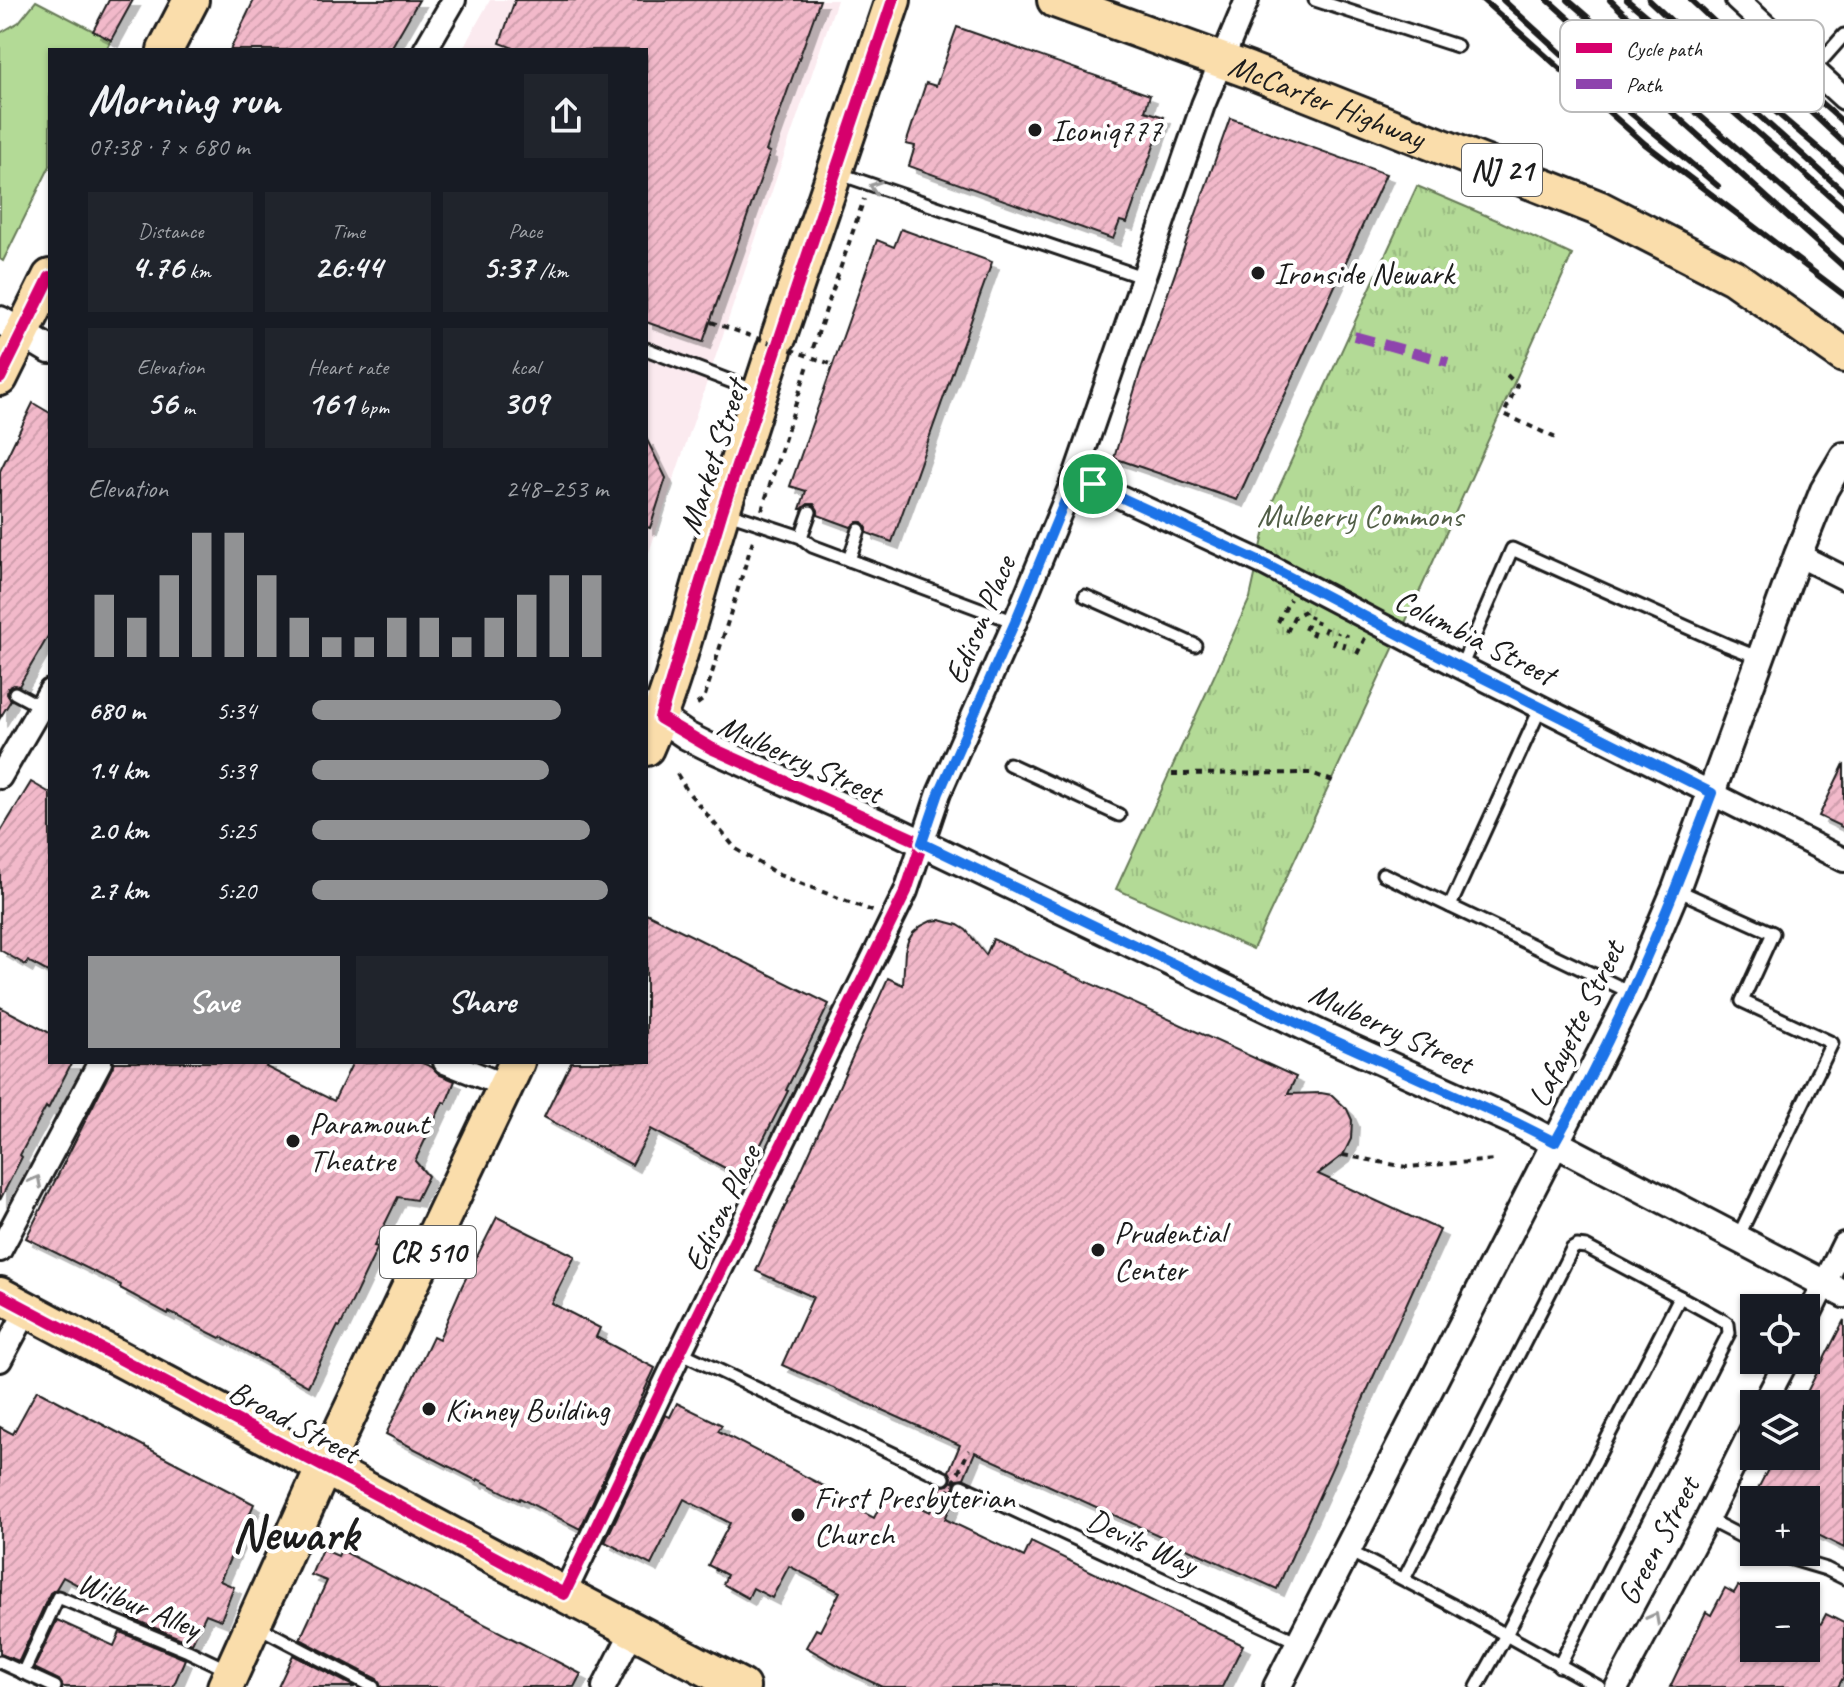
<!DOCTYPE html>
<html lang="en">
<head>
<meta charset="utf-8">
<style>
	body { margin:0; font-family:Caveat,sans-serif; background:#20242c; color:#f1f3f6; height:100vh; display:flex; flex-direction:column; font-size:30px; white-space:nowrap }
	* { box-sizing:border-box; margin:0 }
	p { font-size:26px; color:#9ea1a6 }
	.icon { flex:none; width:44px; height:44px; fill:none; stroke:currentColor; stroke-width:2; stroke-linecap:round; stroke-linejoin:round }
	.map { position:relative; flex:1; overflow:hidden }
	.details { position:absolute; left:48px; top:48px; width:600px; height:1016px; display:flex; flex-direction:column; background:#171b24; border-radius:0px; box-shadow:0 2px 6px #0004 }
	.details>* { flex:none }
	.fabs { position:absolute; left:1740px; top:1294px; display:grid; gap:16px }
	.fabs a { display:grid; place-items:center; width:80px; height:80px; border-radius:0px; background:#171b24; box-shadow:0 2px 6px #0004; font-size:40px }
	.pin { position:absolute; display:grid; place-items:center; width:68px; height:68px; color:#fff; margin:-34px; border:4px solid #fff; border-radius:50%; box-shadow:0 2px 8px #0007 }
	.round { display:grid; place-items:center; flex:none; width:84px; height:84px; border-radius:0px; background:#20242c }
	.overview { display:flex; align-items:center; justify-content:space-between; height:136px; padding:0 40px }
	h1 { font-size:44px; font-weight:700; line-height:60px }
	.figures { display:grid; grid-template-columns:repeat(3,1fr); gap:12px; height:136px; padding:8px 40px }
	.figures div { display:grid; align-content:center; border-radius:0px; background:#20242c; text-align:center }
	.figures b { font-size:34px; font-weight:700 }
	.figures small { font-size:22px; font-weight:400 }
	.figures p { font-size:22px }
	.chart { height:224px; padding:16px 40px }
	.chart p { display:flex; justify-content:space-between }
	.chart svg { width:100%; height:144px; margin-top:8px; stroke:#919294; stroke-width:6 }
	.primary-button { display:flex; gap:16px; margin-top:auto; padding:16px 40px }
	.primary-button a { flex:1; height:92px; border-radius:0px; background:#919294; color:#fff; font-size:32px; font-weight:700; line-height:92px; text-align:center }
	.primary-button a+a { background:#20242c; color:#f1f3f6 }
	ul { padding:0 40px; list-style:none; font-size:26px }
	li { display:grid; grid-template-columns:128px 96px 1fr; align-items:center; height:60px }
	li i { height:20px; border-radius:10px; background:#919294 }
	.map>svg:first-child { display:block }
	.built { fill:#fbeaef }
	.grass { fill:#b3da96; stroke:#687b59; stroke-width:2 }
	.park { fill:url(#park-tufts); stroke:#687b59; stroke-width:2 }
	.building { fill:url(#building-hatch); stroke:#1c1c1c; stroke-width:2; filter:url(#shadow) }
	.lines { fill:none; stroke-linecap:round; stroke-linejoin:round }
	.service-casing { stroke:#1c1c1c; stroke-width:17 }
	.minor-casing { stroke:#1c1c1c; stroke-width:28 }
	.tertiary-casing { stroke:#1c1c1c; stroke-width:32 }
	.primary-casing { stroke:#1c1c1c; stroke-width:40 }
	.path { stroke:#1c1c1c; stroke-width:4; stroke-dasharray:6 6; stroke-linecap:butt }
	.service { stroke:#fff; stroke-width:11 }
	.minor { stroke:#fff; stroke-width:22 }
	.tertiary { stroke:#fff; stroke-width:26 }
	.primary { stroke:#faddab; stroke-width:34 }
	.rail { stroke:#1c1c1c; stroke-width:6 }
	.path-bridge { stroke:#1c1c1c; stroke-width:4; stroke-dasharray:6 6; stroke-linecap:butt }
	.quiet { stroke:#8e44ad; stroke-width:10; stroke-dasharray:20 10; stroke-linecap:butt }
	.cycleway-casing { stroke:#fff; stroke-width:17 }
	.cycleway { stroke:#d6006c; stroke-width:12 }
	.oneway { stroke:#999 }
	.route-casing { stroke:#fff; stroke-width:16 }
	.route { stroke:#1a73e8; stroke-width:10 }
	.poi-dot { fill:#1c1c1c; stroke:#fff; stroke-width:3 }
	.labels { text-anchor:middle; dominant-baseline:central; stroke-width:8; stroke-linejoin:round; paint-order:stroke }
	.shield { fill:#fff; stroke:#606060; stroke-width:2 }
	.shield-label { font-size:30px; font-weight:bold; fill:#1c1c1c }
	.street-label { font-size:32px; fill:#1c1c1c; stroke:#fff }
	.poi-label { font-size:32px; fill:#1c1c1c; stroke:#fff; text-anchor:start }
	.park-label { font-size:32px; fill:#515e47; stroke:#fff }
	.town-label { font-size:48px; font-weight:bold; fill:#1c1c1c; stroke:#fff }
	.key { fill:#fff; stroke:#bbb; stroke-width:2 }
	.key-label { font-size:22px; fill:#1c1c1c }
</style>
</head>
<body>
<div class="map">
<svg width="1844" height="1687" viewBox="0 0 1844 1687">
	<defs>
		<pattern id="park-tufts" width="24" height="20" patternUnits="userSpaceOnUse" patternTransform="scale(2)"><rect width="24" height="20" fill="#b3da96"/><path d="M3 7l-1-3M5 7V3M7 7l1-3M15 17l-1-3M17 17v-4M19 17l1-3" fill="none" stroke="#99ba81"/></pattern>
		<pattern id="building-hatch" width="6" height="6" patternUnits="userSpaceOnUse" patternTransform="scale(2)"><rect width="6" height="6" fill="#f2b9ca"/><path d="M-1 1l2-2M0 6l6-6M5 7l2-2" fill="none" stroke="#cf9ead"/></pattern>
		<filter id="shadow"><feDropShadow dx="7" dy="7" stdDeviation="0" flood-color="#0004"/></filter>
	</defs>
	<rect width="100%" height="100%" fill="#fff"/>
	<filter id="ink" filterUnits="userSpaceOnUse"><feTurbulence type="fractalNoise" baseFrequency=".0125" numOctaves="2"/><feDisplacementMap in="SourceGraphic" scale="16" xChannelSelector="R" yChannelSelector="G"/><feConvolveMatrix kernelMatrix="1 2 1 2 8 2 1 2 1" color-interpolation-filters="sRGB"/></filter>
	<g filter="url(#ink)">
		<path class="built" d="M490,0h347l-191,561v-511h-184z"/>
		<path class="grass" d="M36,1l75,39 -5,10h-56v116l-47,95 -3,-2v-226l19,-11z"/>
		<path class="park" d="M1417,186l82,35 73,34 -154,340 -165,354 -137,-60 134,-291 20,-91z"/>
		<g class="building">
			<path d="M109,0h24l-22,40 -18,-9z"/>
			<path d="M254,0h165l-29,50h-160z"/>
			<path d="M515,0h305l-54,151 4,1 -67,190 -57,-20v-272h-127l-19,-7z"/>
			<path d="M957,27l193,68 -5,16 19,6 -37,106 -7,-2 -7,18 -204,-73 6,-20 -9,-2 20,-61 10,3z"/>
			<path d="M1230,118l156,56 -149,326 -123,-42 26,-86z"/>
			<path d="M901,229l91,33 -100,280 -25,-9v-5l-5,-6h-5l-6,5 -33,-12v-5l-4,-6h-6l-6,5h-2l6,-18 -16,-5 87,-246 17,7z"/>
			<path d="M33,403l17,10v220l-31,53 -5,-1 -6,3 -1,6 4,6 -11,18v-247z"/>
			<path d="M646,438l20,40 -16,50 -4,-1z"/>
			<path d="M1844,764v64l-25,-12z"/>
			<path d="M31,782l19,11v180l-22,-12 -2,4 -26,-15v-117z"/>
			<path d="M646,913l183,91 -43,86 2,1 -27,53 -15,35 -95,-50 -19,36 -88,-48 27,-55h75z"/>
			<path d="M940,920l18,5 8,5 20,25 7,-16 303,138 -8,17 33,-1 11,2 15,14 5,11 -1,19 -8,16 -25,19 122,56 -163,359 -302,-137 -11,26 -6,1 -3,3 -1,6 3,5 -12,26 79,38 7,-15 212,103 -21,42h-340l-37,-18 -39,-22 10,-18 4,2 20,-39 -51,-26 -17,32 -19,-10 -5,10 -25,-14 4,-9 -19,-10 22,-42 -46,-24 -33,66 -46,-23 60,-127 5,2 7,-14 45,22 -4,6 125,65 -2,5 33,17 14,-28 42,22 12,-26 6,-1 3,-3 1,-5 -3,-6 11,-26 -178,-80 31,-68 -57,-26 132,-293 15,7 2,-34 3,-10 5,-8 8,-7 10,-5z"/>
			<path d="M0,1007l50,26v29h22l-24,47 -2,-2 -26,48 2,2 -22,43z"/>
			<path d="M115,1062h153l-2,5 68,34 19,-39h67l12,5 8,8 15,6 -9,22 -3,-1 -28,59 13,15 -12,24 -18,-3 -24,49 4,1 -38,80 -2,-1 -30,60 -87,-49 -1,1 -51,-26 -1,2 -48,-26 1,-3 -95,-47z"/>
			<path d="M497,1217l78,39 -24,47 49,25 -4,9 59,31 -75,161 -60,-31 -1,2 -41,-21 -1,2 -91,-47 47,-98 6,3 23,-53z"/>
			<path d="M1844,1320v228l-38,-19v-29h-54l23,-44h31v-62z"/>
			<path d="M37,1390l217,114 -34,77 14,6 -13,33 -15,-6 -14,29 -64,-26 2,-4 -67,-36 -7,12 -6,4 -31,68 -19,-7v-227l13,7z"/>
			<path d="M322,1549l16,7 3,-6 240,124 -7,13h-193l-4,-8 -77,-40 27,-58 -16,-6z"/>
			<path d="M1738,1586l19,10h-3v52h54l18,-34 18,9v53l-6,11h-168l36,-75 5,3 14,-27 9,5z"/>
			<path d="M57,1620l57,26 6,-14 65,27 -12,28h-110l-4,-7 -25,-12z"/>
			<path d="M293,1655l62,32h-77z"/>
		</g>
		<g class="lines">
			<defs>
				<g id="service">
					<path d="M1315,0l142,46"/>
					<path d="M1813,70l31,-35"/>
					<path d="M840,174l302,103"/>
					<path d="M646,349l110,42"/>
					<path d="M725,512l76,25 11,9 203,76"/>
					<path d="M801,537l9,-25"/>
					<path d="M849,560l10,-30"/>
					<path d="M1085,596l110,49"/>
					<path d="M1461,667l51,-118 215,96 33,13"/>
					<path d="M15,693l26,14"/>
					<path d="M1009,764l110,51"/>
					<path d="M1383,874l249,119"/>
					<path d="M1677,890l96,43 -31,68 90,42 -94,194"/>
					<path d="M1450,906l91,-199"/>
					<path d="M680,1352l264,126"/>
					<path d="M962,1486l336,156"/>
					<path d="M1707,1519l47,24"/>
					<path d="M1347,1550l107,56 145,81"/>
					<path d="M1779,1555l47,14 18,9"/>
					<path d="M1404,1579l168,-330 5,-3 9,1 94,50 -174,338 -29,52"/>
					<path d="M257,1626l116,61"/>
					<path d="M0,1662l55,25"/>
					<path d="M1559,1666l170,-333 -1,-9 -4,-3 -44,-24"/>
					<path d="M23,1673l35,-76 130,54 42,20"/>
				</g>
				<g id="minor">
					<path d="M1737,0l107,98"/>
					<path d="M425,50l29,-50"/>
					<path d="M1075,476l190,88 196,103 383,193"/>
					<path d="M1798,555l46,23"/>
					<path d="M0,777l50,-86"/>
					<path d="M445,1062l61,24"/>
					<path d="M0,1250l100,-188"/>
					<path d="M1806,1321l38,-77"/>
					<path d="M0,1360l27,-50"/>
					<path d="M1764,1404l23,-44"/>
					<path d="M564,1594l118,-246 224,-457 33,-98 76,-171 60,-146 128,-371 44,-105"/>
					<path d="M604,1687l29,-57"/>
					<path d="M1617,1687l90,-168 47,-94"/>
				</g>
				<g id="tertiary">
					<path d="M0,320l50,30"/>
					<path d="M646,708l41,28 24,12 186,83 421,202 197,89 329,172"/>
					<path d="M1277,1687l355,-694 44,-104 122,-334 26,-65 20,-34"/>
				</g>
				<g id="primary">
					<path id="s1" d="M1055,0l193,70 350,138 135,69 111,78"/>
					<path d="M165,50l26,-50"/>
					<path d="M779,336l114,-336"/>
					<path d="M0,378l50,-101"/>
					<path d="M646,748c27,-60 42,-124 61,-187 21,-71 44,-141 67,-211"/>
					<path d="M0,1295l499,265 243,127"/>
					<path d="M225,1687l99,-220 193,-405"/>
				</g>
			</defs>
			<use href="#service" class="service-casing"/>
			<use href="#minor" class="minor-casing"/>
			<use href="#tertiary" class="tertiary-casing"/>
			<use href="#primary" class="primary-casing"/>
			<g class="path">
				<path d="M813,348l51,-149"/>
				<path d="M1507,375l10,10 -13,29 56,26"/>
				<path d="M762,510l47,-148"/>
				<path d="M1278,622l12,-23"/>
				<path d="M1305,630l6,-14"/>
				<path d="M1287,632l7,-15 11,-6"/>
				<path d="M1324,633l3,-7"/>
				<path d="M1312,636l5,-15"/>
				<path d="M1333,645l5,-13"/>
				<path d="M1343,648l4,-14"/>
				<path d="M1357,654l8,-16"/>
				<path d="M697,704l7,-5 50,-162"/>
				<path d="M677,774l11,18 48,57 43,26 96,37"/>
				<path d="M1172,774l139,-1 22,8"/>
				<path d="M1343,1155l63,12 89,-7"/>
			</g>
			<use href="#service" class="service"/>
			<use href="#minor" class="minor"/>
			<use href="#tertiary" class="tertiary"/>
			<use href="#primary" class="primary"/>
			<g class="rail">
				<path d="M1483,0l162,144 199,151"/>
				<path d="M1503,0l81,74 134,112"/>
				<path d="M1548,0l296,267"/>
				<path d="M1568,0l276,242"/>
				<path d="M1610,0l59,56 175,152"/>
				<path d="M1627,0l55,46 162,146"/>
				<path d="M1649,0l46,43 149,127"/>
				<path d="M1691,0l153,143"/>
				<path d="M1760,49l84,74"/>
			</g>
			<g class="path-bridge">
				<path d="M711,322l123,43"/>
				<path d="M938,1516l31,-66"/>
			</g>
			<path class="quiet" d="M1354,336l94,26"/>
			<defs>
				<g id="cycleway">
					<path d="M0,378l50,-101"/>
					<path d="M0,1295l564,299 118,-246 224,-457 16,-48 -211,-95 -51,-30 62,-207 171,-511"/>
				</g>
			</defs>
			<use href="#cycleway" class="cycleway-casing"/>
			<use href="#cycleway" class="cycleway"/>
		</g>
		<defs><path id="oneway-chevron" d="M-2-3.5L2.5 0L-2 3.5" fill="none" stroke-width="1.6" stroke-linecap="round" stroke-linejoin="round" transform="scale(2)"/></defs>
		<g class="oneway">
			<use href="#oneway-chevron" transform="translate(875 187) rotate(-161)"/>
			<use href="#oneway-chevron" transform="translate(36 1181) rotate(-62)"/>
			<use href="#oneway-chevron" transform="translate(1654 1618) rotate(-62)"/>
		</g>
	</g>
	<g class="lines" filter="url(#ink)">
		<defs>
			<path id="route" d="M1075,476l190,88 196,103 251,126c-45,121 -93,236 -157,349l-40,-20 -197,-89 -396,-190 17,-50 76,-171z"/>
		</defs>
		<use href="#route" class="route-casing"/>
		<use href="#route" class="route"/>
	</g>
	<g class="poi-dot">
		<circle cx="1035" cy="130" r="8"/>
		<circle cx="1258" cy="273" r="8"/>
		<circle cx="293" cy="1141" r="8"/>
		<circle cx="1098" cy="1250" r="8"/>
		<circle cx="429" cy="1409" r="8"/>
		<circle cx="798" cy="1515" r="8"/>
	</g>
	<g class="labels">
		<g class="shield">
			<rect x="1462" y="144" width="80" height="52" rx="6"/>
			<rect x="380" y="1226" width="96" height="52" rx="6"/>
		</g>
		<g class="shield-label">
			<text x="1502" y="170">NJ 21</text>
			<text x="428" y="1252">CR 510</text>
		</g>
		<g class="street-label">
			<text stroke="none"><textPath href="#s1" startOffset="290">McCarter Highway</textPath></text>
			<text transform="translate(713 457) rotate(-72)">Market Street</text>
			<text transform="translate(980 620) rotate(-67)">Edison Place</text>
			<text transform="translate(1475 637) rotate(27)">Columbia Street</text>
			<text transform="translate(800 759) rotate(24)">Mulberry Street</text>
			<text transform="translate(1576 1024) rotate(-64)">Lafayette Street</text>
			<text transform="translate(1391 1028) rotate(25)">Mulberry Street</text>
			<text transform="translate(722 1208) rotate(-64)">Edison Place</text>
			<text transform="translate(294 1422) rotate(28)">Broad Street</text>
			<text transform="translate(1658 1541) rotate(-62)">Green Street</text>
			<text transform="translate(1142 1542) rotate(25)">Devils Way</text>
			<text transform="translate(139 1605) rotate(22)">Wilbur Alley</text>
		</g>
		<g class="poi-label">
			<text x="1051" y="130">Iconiq777</text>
			<text x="1274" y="273">Ironside Newark</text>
			<text x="309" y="1123">Paramount<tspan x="309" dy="37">Theatre</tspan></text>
			<text x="1114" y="1232">Prudential<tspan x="1114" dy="37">Center</tspan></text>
			<text x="445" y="1409">Kinney Building</text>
			<text x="814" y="1497">First Presbyterian<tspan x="814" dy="37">Church</tspan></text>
		</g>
		<g class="park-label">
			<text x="1360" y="515">Mulberry Commons</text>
		</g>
		<g class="town-label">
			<text x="295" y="1534">Newark</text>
		</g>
	</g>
	<rect x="1560" y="20" width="264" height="92" rx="12" class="key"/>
	<rect x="1576" y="43" width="36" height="10" fill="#d6006c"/>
	<rect x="1576" y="79" width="36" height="10" fill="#8e44ad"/>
	<g class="key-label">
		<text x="1626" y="56">Cycle path</text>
		<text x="1626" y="92">Path</text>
	</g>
</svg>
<div class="fabs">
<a><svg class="icon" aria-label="locate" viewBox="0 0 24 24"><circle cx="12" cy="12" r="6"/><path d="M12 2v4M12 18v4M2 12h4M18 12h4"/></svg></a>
<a><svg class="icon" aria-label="layers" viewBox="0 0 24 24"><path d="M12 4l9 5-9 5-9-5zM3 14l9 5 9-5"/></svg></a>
<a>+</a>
<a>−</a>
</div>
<div class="pin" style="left:1093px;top:484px;background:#1e9e55"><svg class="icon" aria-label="arrive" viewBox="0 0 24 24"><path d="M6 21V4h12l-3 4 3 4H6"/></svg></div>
<section class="details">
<div class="overview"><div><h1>Morning run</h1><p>07:38 · 7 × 680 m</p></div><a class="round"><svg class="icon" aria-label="share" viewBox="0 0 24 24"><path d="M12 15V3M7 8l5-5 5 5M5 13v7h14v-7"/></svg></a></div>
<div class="figures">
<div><p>Distance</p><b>4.76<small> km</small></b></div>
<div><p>Time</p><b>26:44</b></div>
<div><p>Pace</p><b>5:37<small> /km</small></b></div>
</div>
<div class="figures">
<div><p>Elevation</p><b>56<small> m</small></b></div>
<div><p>Heart rate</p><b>161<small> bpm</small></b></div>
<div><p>kcal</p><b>309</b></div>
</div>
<div class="chart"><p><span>Elevation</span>248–253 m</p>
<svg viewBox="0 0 160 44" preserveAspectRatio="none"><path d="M5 44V25M15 44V32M25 44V19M35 44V6M45 44V6M55 44V19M65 44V32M75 44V38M85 44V38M95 44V32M105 44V32M115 44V38M125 44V32M135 44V25M145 44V19M155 44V19"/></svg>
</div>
<ul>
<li><b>680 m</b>5:34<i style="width:84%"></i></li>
<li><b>1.4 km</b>5:39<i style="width:80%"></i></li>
<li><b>2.0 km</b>5:25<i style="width:94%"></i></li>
<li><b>2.7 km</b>5:20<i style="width:100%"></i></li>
</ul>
<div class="primary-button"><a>Save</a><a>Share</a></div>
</section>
</div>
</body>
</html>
